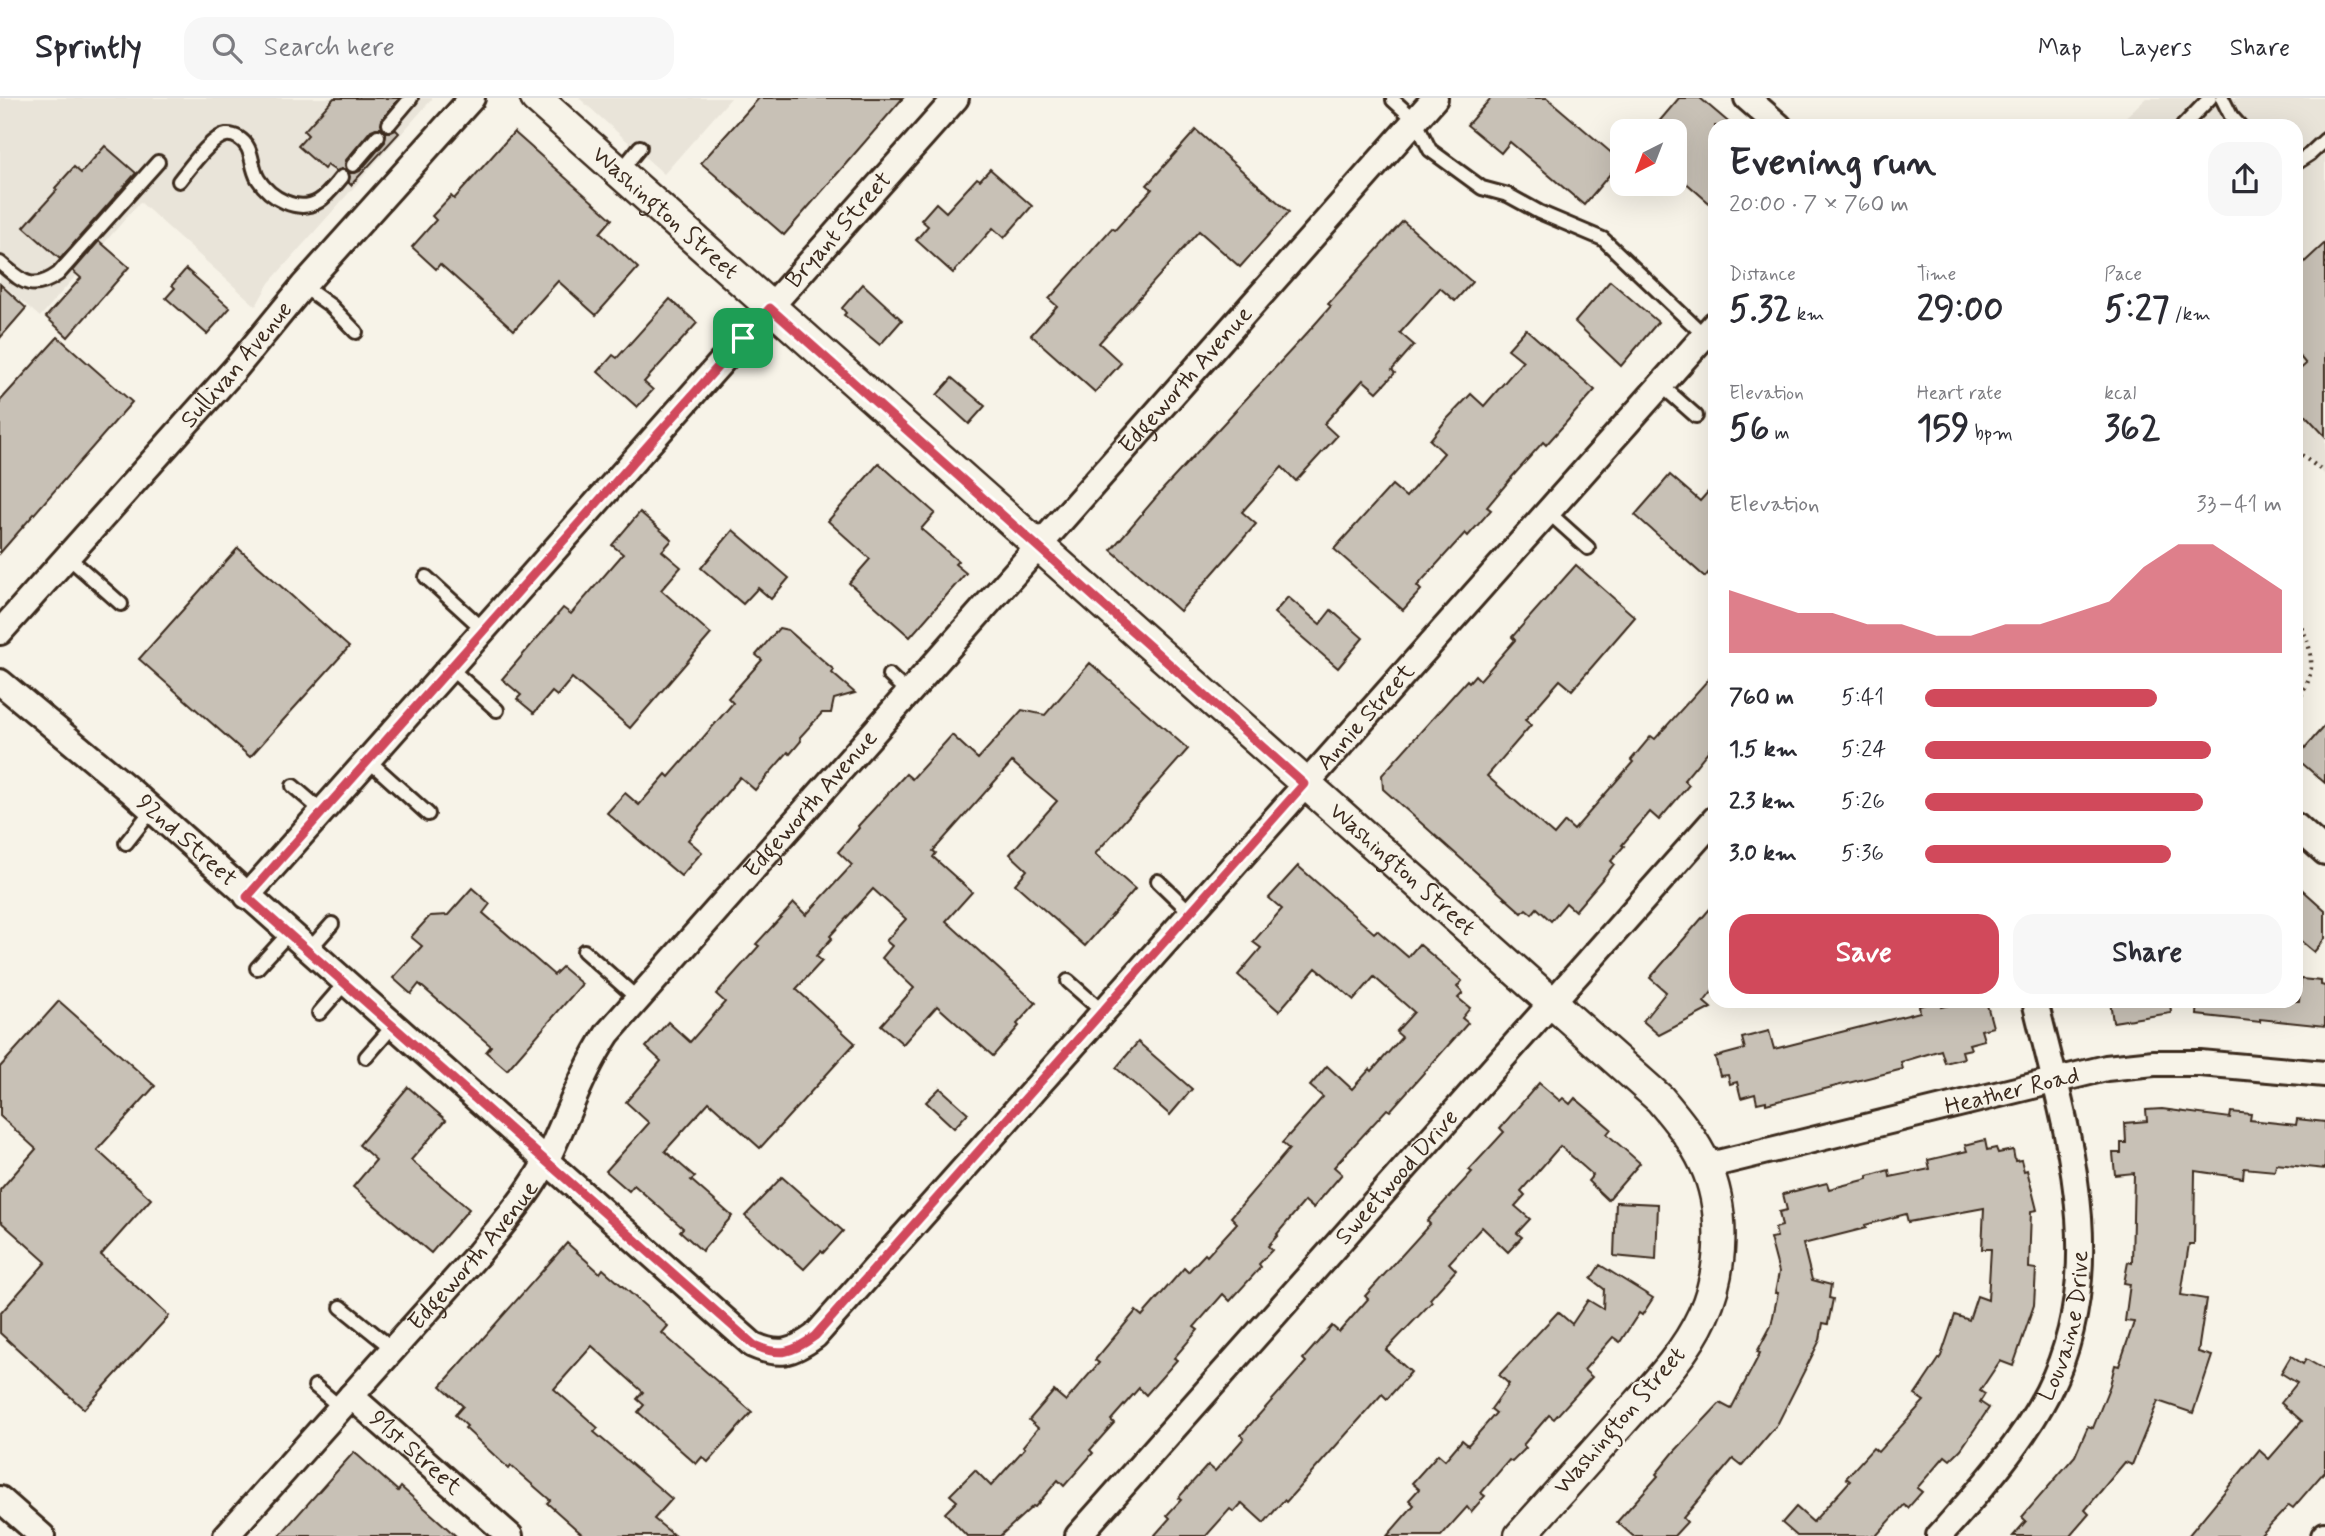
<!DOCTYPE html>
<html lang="en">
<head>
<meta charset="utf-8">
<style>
	body { margin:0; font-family:Mynerve,sans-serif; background:#f7f7f7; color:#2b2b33; height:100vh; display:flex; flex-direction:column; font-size:26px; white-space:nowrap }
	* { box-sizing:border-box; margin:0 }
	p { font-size:23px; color:#7c7c81 }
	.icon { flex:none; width:38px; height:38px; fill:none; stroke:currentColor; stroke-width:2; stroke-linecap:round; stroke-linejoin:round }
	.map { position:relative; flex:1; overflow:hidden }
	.panel { position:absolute; left:1708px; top:21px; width:595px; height:889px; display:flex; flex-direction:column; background:#fff; border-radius:21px; box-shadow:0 7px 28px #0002 }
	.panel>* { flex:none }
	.needle { width:46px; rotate:222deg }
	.fabs { position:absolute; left:1610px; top:21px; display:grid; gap:14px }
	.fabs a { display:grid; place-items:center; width:77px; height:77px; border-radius:14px; background:#fff; box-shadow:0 7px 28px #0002; font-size:35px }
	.pin { position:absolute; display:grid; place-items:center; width:60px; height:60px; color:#fff; margin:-30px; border-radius:14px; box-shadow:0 4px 10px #0006 }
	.round { display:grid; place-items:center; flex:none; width:74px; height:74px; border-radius:21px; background:#f7f7f7 }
	.overview { display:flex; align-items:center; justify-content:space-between; height:119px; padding:0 21px }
	h1 { font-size:38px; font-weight:700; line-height:52px }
	.stats { display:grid; grid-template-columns:repeat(3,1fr); gap:10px; height:119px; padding:7px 21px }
	.stats div { display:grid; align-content:center }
	.stats b { font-size:35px; font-weight:700 }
	.stats small { font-size:19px; font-weight:400 }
	.stats p { font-size:19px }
	.chart { height:196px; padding:14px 21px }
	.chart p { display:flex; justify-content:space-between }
	.chart svg { width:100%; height:126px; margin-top:7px; fill:#d1495b; opacity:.7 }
	.button { display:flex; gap:14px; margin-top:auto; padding:14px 21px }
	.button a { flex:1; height:80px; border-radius:21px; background:#d1495b; color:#fff; font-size:28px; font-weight:700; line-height:80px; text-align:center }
	.button a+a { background:#f7f7f7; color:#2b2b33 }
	ul { padding:0 21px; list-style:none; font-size:23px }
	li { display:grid; grid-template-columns:112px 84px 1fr; align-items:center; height:52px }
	li i { height:18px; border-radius:9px; background:#d1495b }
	header { display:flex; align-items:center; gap:42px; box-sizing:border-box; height:98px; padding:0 35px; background:#fff; border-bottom:2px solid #e1e1e2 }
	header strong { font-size:33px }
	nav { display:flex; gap:38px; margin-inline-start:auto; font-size:24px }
	.search { width:490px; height:63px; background:#f7f7f7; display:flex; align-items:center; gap:18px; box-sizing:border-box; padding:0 24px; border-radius:21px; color:#7c7c81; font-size:26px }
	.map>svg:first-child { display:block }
	.built { fill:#e9e4d9 }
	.building { fill:#c8c1b6; stroke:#3b2a1e; stroke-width:2 }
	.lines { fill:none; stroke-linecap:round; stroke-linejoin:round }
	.service-casing { stroke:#3b2a1e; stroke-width:18 }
	.minor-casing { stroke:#3b2a1e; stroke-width:30 }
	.tertiary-casing { stroke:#3b2a1e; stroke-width:35 }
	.path { stroke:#3b2a1e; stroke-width:4.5; stroke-dasharray:2 5; stroke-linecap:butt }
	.service { stroke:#f7f3e8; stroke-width:12 }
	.minor { stroke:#f7f3e8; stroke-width:24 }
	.tertiary { stroke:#f7f3e8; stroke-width:30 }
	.route-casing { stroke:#fff; stroke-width:14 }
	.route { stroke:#d1495b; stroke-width:9 }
	.labels { text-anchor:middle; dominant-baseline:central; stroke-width:5; stroke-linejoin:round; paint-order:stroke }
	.street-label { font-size:24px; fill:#3b2a1e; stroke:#f7f3e8 }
</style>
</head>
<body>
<header>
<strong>Sprintly</strong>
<div class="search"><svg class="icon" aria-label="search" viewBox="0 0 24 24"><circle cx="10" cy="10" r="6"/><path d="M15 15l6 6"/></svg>Search here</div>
<nav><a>Map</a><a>Layers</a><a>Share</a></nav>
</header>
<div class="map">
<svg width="2325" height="1438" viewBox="0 0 2325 1438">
	<rect width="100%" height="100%" fill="#f7f3e8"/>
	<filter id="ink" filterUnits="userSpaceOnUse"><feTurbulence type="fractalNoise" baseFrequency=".0143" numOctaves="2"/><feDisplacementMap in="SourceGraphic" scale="14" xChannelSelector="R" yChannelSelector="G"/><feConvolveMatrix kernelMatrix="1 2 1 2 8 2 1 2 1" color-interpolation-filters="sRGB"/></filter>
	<g filter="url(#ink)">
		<g class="built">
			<path d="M0,0h433l-164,185 -13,23 -116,-104 -100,115 -40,-35z"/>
			<path d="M579,0h152l-67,76z"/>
			<path d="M2146,0h179v377l-29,-31v-318h-180z"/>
		</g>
		<g class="building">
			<path d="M334,0h66l-18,21v9h-6l-5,2 -25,30v9l-10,2 -9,-6 -3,4 -26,-23 10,-11 -4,-4z"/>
			<path d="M759,0h144l-119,137 -83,-72z"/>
			<path d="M1491,0h56l74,63 -37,44 -74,-63 -9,11 -34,-28z"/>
			<path d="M1679,0h21l33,28h-18v82l-40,-35v-42h-24z"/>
			<path d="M396,32l3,3 -48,52 -2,-2v-10h6l5,-2 25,-29v-10h6z"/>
			<path d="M1196,32l93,82 -49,55 -41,-36 -100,112 22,20 -26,29 -64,-57 26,-29 -8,-7 63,-71 3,2 37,-41 -5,-4z"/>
			<path d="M514,34l98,87 -12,14 38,35 -42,47 -38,-34 -44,49 -74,-66 -4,5 -24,-22 24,-27 -4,-4 19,-20 3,3z"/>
			<path d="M105,48l31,27 -76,86 -36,-32 33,-37 -2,-2 19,-21 7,6z"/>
			<path d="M990,71l42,37 -28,32 -11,-10 -40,45 -37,-33 12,-14 -7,-6 15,-17 10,9 31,-34 3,2z"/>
			<path d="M1403,123l69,61 -17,19 -15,-13 -40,45 14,12 -22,25 3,3 -18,19 -14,-12 -39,44 13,12 -41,45 -14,-14 -40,45 14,12 -76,87 -69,-61 53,-62 144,-156 23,-26 -3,-2z"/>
			<path d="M99,143l30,26 -61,70 -22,-20 35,-39 -8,-7z"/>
			<path d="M2325,145v193l-29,-31v-32l10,-9 -10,-12v-82z"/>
			<path d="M186,171l44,39 -23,26 -41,-36 9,-10 -3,-3z"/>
			<path d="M1610,183l48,41 -37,44 -46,-44z"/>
			<path d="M0,186l26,24 -26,30z"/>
			<path d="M863,186l39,36 -22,25 -36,-30 2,-2 -4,-5z"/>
			<path d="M670,201l27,24 -53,59 9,8 -16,17 -39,-35 15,-17 4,3z"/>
			<path d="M1526,231l69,61 -49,55 -3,-3 -31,35 -25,30 4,3 -23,26 -3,-3 -48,53 4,4 -18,20 -69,-61 58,-64 14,12 38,-44 -14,-13 17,-21 24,-25 13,12 39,-45 -15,-12z"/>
			<path d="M58,239l74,65 -132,151v-152z"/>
			<path d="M952,280l33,28 -16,18 -32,-29z"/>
			<path d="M879,365l56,50 -14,16 37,32 -3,3 11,9 -56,64 -61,-54 21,-24 -42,-38z"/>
			<path d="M1670,377l30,26 15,-17v81l-10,12 -70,-62z"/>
			<path d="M640,414l32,28 -10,11 19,16 -20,23 50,44 -81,94 -58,-50 -15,18 -5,-4 -18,21 -17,-14 4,-4 -19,-16 61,-71 8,6 52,-60 -11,-9z"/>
			<path d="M733,432l56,48 -18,21 -13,-11 -15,16 -42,-36z"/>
			<path d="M238,450l111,99 -99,110 -111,-98z"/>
			<path d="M1576,467l59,52 -63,73 -12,-10 -35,40 6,5 -44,51 67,59 11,-13 9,8 59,-68 -2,-2 20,-24 4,3 60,-67v71l-31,37 5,5 -30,35 -9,-8 -28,33 2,1 -13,15 3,3 -10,13 -29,34 -9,-8 -15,18 -14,-13 -5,6 -6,-5 -4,4 -139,-124 -1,-14 85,-95 2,2 6,-7 5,5 35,-40 -3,-3z"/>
			<path d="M1288,499l32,27 11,-14 32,28 -25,30 -64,-55z"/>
			<path d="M779,530l9,2 46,40 -2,3 23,20 -21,6 -3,14h-9l-22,24 1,4 -11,13 -2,-2 -33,38 -15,-13 -52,63 14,12 -21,24 -74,-63 18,-20 14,12 27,-31 3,3 64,-74 -5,-5 34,-38 -6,-5z"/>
			<path d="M1090,565l98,86 -93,105 40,35 -50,57 -70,-62 12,-14 -17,-16 47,-53 -45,-39 -79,89 3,2 -3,4 39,35 -26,29 90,82 -19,21 2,2 -26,30 -56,-50 -34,38 -22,-19 33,-37 -32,-30 10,-12 -6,-5 20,-22 -33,-30 -43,47 2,2 -16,18 6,5 -26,28 59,54 -95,105 -51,-46 -44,49 30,26 -4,3 41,36 -30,35 -22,-20 3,-3 -49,-43 -5,6 -23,-20 43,-48 -23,-21 35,-41 -15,-14 22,-25 22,20 35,-40 -9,-8 43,-48 -3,-2 14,-15 24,-26 12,12 46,-50 -14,-13 21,-24 -1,-2 48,-52 6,5 40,-44 26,24 44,-49 23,5z"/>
			<path d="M2325,627v58l-29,-25z"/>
			<path d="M1298,768l76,67 3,-3 31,27 11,-13 43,37 -5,6 6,6 -5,5 12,10 -8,10 6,5 -78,88 -3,-2 -53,58 8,7 -29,34 -8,-7 -28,33 1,1 -10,11 4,4 -13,14 2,3 -31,34 -7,-7 -29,33 4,3 -24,28 3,2 -31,35 -7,-7 -28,32 3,3 -24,27 3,3 -29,33 -6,-6 -23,27 -2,-1 -33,30h-33l-22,-23 12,-12 -7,-6 25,-25 16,16 34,-38 -2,-2 15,-18 -9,-8 25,-29 12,10 33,-38 -4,-3 41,-49 6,5 42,-48 4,4 17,-18 2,2 30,-33 -6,-6 58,-68 -7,-6 41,-46 -13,-11 17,-20 25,23 18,-20 2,2 30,-34 -6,-5 18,-20 -40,-35 -20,23 -38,-32 -37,43 -41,-36 23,-27 -8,-6 29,-33 -13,-11z"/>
			<path d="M2296,786l29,26v29l-11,13 -18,-15z"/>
			<path d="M472,790l18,16 -7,9 71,62 8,-8 20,17 -75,86 -21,-18 5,-6 -72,-62 -8,10 -18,-16 29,-32 -11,-9 19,-21 18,-1z"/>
			<path d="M1715,805v85l-11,14 7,6 -52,27 -16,-14 23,-29 -16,-14z"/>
			<path d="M2301,881l20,2v4l4,1v40l-65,-7v3l-63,-7 1,-14h101z"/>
			<path d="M59,903l96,85 -58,64 54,49 -50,56 68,61 -85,93 -84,-76v-19l46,-52 -46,-41v-31l36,-41 -36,-33v-49z"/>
			<path d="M1939,903l2,6 24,-6h21l7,26 -12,3 3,10 -15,4 2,5 -9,2 2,7 -19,5 -4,-13 -40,12 2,7 -137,35v-3l-9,2 -2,-9 -14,4 -4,-16 -7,2 -2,-9 -8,1 -5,-19 30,-8 -3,-11 27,-7 5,18 146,-37 -1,-6z"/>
			<path d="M2110,903h60l1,12 -58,9z"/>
			<path d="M1138,944l54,47 -22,26 -54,-47z"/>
			<path d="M1539,985l21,18 3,-3 7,6 5,-6 36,31 -4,5 33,29 -32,37 -20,-19 5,-6 -33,-29 -39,45 4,4 -10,11 15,13 -13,14 5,4 -14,15 -26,-25 -33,36 7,7 -26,29 2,3 -46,48 25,22 -24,27 -5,-5 -96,108 -2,-2 -20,23 -22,-20 -8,9 -4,-3 -24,27h-52l16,-18 -3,-3 14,-15 -3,-2 30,-33 7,6 29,-33 -3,-3 65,-73 -3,-3 29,-33 7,6 29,-33 -3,-3 65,-72 -3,-3 45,-49 -3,-2 35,-38 -4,-4z"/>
			<path d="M408,989l38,33 -35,40 58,49 -38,44 -78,-66 23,-27 -17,-15z"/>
			<path d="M940,990l28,25 -14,15 -28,-26z"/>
			<path d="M2162,1011l68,9 1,-6 20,2 -1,6 46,5 1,-6 28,3v47l-49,-5 -1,7 -31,-3 -1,10 -48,-7 -1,73h-5l-8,51 25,4 -8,53 14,4 -19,57 -35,-12 -26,64 -7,-3 -40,48 4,4 -19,22h-57l13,-15 -4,-4 53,-61 13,-30 5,2 17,-43 5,-20 4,1 15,-44 -9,-1 5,-37 -6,-1 4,-21 4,1 2,-90 -19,2 -2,-22h8v-10h5l-1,-20 22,-2 -1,-11z"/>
			<path d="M1985,1042l2,10 9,-2 2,5 15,-3 2,11 6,-1 3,11 3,-1 10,40 -6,1 -2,57 7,1 -2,36 -21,61 -13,-5 -20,30 5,3 -5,8 9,6 -28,41 -11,11 -5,-4 -28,32 5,4 -14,16 -4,-3 -28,31h-79l-15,-13 14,-16 17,15 37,-41 -4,-3 27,-30 5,4 46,-51 -9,-6 26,-39 14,-41 14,5 8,-24 11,4 3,-51h-9l2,-41 -76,14 -2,-8 -41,11 1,3 -63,16 9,36 19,5 -2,13 4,1 -5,25 -5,-1 -3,17 -43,85 -35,41 -9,-7 -50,59 4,4 -13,14h-41l-16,-14 41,-46 -2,-2 18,-22 46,-49 11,6 26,-50 3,-6 -3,-1 14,-26 7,-33h-3l4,-21 -9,-34 7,-1 -2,-9 7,-2 -3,-14 8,-2 -4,-16 44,-11 2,6 39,-10v-3l21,-6 1,7 40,-8 -2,-9 39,-9 -2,-6z"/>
			<path d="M782,1079l61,54 -20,22 -2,-2 -17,18 -59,-53z"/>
			<path d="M1616,1104l42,2 -2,56 -42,-4z"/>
			<path d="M567,1145l33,30 3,-4 65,57 -6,7 90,79 -44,50 -6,-5 -6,7 -58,-52 6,-7 -7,-6 6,-7 -51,-46 -38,43 44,39 -4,4 78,67 -18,20 21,17h-91l-37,-33 3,-3 -39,-34 -2,3 -44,-41 2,-2 -12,-11 8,-9 -22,-20z"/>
			<path d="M1600,1167l53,33 -11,17 -3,-2 -19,29 -7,-5 -29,33 8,7 -38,42 -5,-4 -26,30 3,3 -14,14 -3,-2 -28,33 4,3 -14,16 -4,-5 -26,29h-54l27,-31 -5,-5 10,-11 -7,-6 26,-29 7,6 17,-20 6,5 28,-32 -5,-4 18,-25 -10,-9 59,-63 14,12 16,-24 15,9 1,-20 -13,-10z"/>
			<path d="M2291,1258l12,8 3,-5 19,11v101l-32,37 -4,-3 -29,31h-72l71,-86 10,9 33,-38 -21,-18 16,-20 -16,-10z"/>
			<path d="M354,1354l44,39 3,-4 55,49h-177z"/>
		</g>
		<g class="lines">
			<defs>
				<g id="service">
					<path d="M2222,0l9,18 9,10"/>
					<path d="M1393,2l22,20 15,30 52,38 26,7 31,17 64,27 102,97"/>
					<path d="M389,26l22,-26"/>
					<path d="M2183,28l27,-28"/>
					<path d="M2296,65l14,-9 15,-14"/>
					<path d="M353,67l25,-29"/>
					<path d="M619,75l21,-26"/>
					<path d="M179,83c10,-12 32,-44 47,-46 9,-1 18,5 22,13 5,10 4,21 10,31 12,19 40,35 61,22 9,-6 16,-16 23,-24"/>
					<path d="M0,165c22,18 31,30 58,11l100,-112"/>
					<path d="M303,188l28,20 25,26"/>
					<path d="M1661,287l35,31"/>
					<path d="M1548,414l40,36"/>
					<path d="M68,459l53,47"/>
					<path d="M426,479l58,53"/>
					<path d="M450,570l47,42"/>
					<path d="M889,577l19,18"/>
					<path d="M368,662l60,54"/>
					<path d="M293,688l30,26"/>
					<path d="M126,745l26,-33"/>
					<path d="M1158,783l33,32"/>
					<path d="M308,853l24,-27"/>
					<path d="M584,853l54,48"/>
					<path d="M257,870l32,-35"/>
					<path d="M1068,883l35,31"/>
					<path d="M319,915l26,-30"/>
					<path d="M366,959l27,-31"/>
					<path d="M341,1209l52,42"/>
					<path d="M315,1288l26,22"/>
				</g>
				<g id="minor">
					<path d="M1747,0l32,28"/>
					<path id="s1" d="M0,534l235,-263 68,-83 169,-188"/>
					<path id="s2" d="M0,584l131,109 622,554c27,12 39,8 62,-9l900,-1012"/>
					<path d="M2296,728l29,26"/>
					<path id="s3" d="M247,798l709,-798"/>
					<path id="s4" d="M1706,1068l400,-98 48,-5h46l125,11"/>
					<path id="s5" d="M351,1298l159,140"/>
					<path d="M0,1401l42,37"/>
					<path id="s6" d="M226,1438l253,-283c23,-29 50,-58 67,-92 21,-43 35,-87 62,-128l827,-935"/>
					<path id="s7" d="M1078,1438l637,-717"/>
					<path id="s8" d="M1939,1438c40,-45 81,-90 109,-144 64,-126 18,-263 -13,-391"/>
					<path d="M2324,1438l1,-1"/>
				</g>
				<g id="tertiary">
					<path id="s9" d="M536,0l1124,1001c17,20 34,41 45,65 21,45 18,107 -2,151 -19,42 -54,76 -84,110 -33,37 -66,74 -99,111"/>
				</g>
			</defs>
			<use href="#service" class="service-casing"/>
			<use href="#minor" class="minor-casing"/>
			<use href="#tertiary" class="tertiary-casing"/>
			<g class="path">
				<path d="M2296,353l27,20"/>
				<path d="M2296,516c16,36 24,55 0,89"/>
			</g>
			<use href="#service" class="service"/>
			<use href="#minor" class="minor"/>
			<use href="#tertiary" class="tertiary"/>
		</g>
	</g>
	<g class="lines" filter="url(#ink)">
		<defs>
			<path id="route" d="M770,210l534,476 -489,552c-23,17 -35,21 -61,9l-507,-448z"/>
		</defs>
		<use href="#route" class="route-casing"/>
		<use href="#route" class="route"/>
	</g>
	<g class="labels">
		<g class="street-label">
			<text stroke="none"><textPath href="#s9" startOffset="173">Washington Street</textPath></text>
			<text stroke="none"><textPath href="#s3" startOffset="891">Bryant Street</textPath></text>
			<text stroke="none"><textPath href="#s1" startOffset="357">Sullivan Avenue</textPath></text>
			<text stroke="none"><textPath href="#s6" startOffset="1508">Edgeworth Avenue</textPath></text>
			<text stroke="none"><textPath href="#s2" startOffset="1899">Annie Street</textPath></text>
			<text stroke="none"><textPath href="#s6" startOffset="942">Edgeworth Avenue</textPath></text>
			<text stroke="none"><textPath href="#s2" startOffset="245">92nd Street</textPath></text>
			<text stroke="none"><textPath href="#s9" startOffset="1160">Washington Street</textPath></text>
			<text stroke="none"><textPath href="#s4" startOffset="315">Heather Road</textPath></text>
			<text stroke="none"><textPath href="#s7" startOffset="480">Sweetwood Drive</textPath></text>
			<text stroke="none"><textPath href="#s6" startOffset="374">Edgeworth Avenue</textPath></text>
			<text stroke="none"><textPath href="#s8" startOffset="250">Louvaine Drive</textPath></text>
			<text transform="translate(1620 1323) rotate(-49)">Washington Street</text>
			<text stroke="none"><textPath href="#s5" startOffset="86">91st Street</textPath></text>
		</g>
	</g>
</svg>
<div class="fabs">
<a><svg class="needle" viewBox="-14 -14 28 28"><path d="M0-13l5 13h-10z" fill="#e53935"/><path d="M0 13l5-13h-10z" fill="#7c7c81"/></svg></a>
</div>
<div class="pin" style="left:743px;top:240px;background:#1e9e55"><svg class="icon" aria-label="arrive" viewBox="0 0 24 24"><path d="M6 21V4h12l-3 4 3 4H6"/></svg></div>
<section class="panel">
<div class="overview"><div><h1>Evening run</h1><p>20:00 · 7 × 760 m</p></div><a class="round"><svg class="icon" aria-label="share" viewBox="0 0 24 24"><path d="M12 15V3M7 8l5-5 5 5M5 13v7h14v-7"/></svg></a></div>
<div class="stats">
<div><p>Distance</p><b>5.32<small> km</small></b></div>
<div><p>Time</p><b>29:00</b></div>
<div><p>Pace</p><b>5:27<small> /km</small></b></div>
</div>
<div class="stats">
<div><p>Elevation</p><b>56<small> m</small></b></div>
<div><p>Heart rate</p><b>159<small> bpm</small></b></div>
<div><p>kcal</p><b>362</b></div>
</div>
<div class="chart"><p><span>Elevation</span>33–41 m</p>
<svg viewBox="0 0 160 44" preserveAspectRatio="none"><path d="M0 44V22L10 26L20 30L30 30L40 34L50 34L60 38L70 38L80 34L90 34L100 30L110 26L120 14L130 6L140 6L150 14L160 22V44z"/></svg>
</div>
<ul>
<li><b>760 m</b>5:41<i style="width:65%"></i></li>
<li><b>1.5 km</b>5:24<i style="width:80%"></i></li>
<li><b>2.3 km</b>5:26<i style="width:78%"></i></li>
<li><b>3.0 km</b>5:36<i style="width:69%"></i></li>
</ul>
<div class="button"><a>Save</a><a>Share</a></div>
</section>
</div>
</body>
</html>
